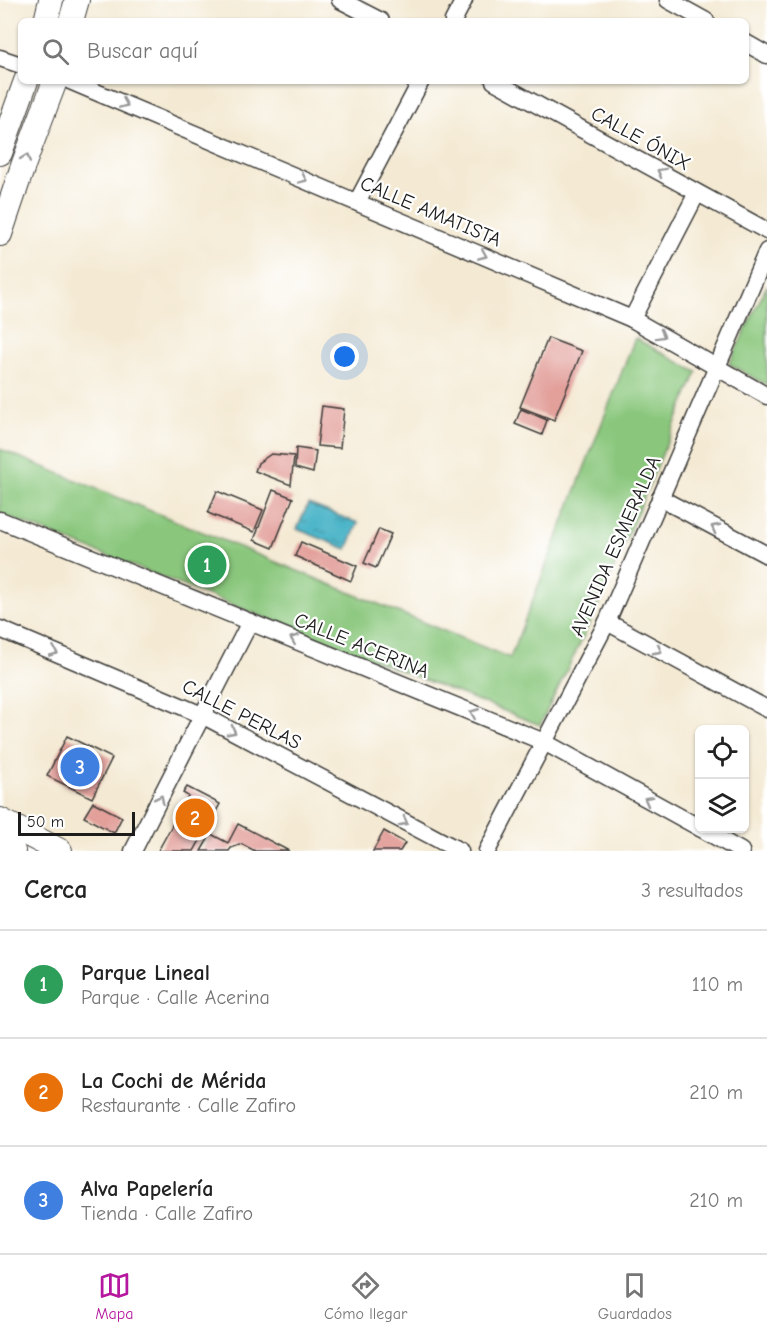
<!DOCTYPE html>
<html lang="es">
<meta charset="utf-8">
<style>
:root{--surface:#fff;--page:#f2f2f2;--text:#222;--muted:#767676;--line:#e0e0e0;--accent:#b5179e}
body{margin:0;font-family:"Comic Neue",sans-serif;background:var(--page);color:var(--text)}
.controls{position:absolute;right:18px;bottom:18px;display:grid;overflow:hidden;border-radius:9px;box-shadow:0 2px 4px #0004}
.controls button{width:54px;height:54px;display:grid;place-items:center;padding:0;border:0;border-bottom:2px solid var(--line);background:var(--surface);color:var(--text);font:30px sans-serif}
.scale{position:absolute;left:18px;bottom:15px;width:117px;box-sizing:border-box;padding-left:6px;border:3px solid #1c1c1c;border-top:0;font-size:16px;line-height:21px;white-space:nowrap;color:#1c1c1c;-webkit-text-stroke:4px #fff;paint-order:stroke}
.you{position:absolute;left:345px;top:357px;width:21px;height:21px;margin:-15px;border:4px solid #fff;border-radius:50%;background:#1a73e8;box-shadow:0 0 0 9px #1a73e833}
.badge{display:grid;place-items:center;width:39px;height:39px;border-radius:50%;background:var(--accent);color:#fff;font-size:20px;font-weight:700}
.pin{position:absolute;translate:-50% -50%;border:3px solid #fff;box-shadow:0 2px 6px #0006}
.list{margin:0;padding:0;list-style:none}
h2{display:flex;justify-content:space-between;align-items:center;height:78px;margin:0;padding:0 24px;font-size:26px}
h2 small{font-size:20px;font-weight:400;color:var(--muted)}
.list li{display:grid;grid-template-columns:39px 1fr auto;gap:18px;align-items:center;box-sizing:border-box;height:108px;padding:0 24px;border-top:2px solid var(--line)}
.list b{display:block;font-size:22px;white-space:nowrap}
.list p{margin:0;font-size:20px;white-space:nowrap;color:var(--muted)}
.list em{font-size:20px;font-style:normal;color:var(--muted)}
.icon{flex:none;width:33px;height:33px;fill:none;stroke:currentColor;stroke-width:2;stroke-linecap:round;stroke-linejoin:round}
.map{position:relative;flex:none;width:767px;height:851px;overflow:hidden}
.search{position:absolute;background:var(--surface);box-shadow:0 2px 4px #0004;left:18px;right:18px;top:18px;height:66px;display:flex;align-items:center;gap:15px;box-sizing:border-box;padding:0 21px;border-radius:9px;color:var(--muted);font-size:22px}
.sheet{height:402px;background:var(--surface)}
nav{display:flex;justify-content:space-around;align-items:center;box-sizing:border-box;height:84px;border-top:2px solid var(--line);background:var(--surface);font-size:16px;color:var(--muted)}
nav a{display:grid;justify-items:center;gap:3px}
nav .on{color:var(--accent)}
.map>svg:first-child{display:block}
.park{fill:#8ac77d;stroke:#53724c;stroke-width:1.5}
.water{fill:url(#water-ripples);stroke:#336872;stroke-width:1.5}
.building{fill:#e3a09b}
.lines{fill:none;stroke-linecap:round;stroke-linejoin:round}
.street-casing{stroke:#3c3b38;stroke-width:19}
.secondary-casing{stroke:#3c3b38;stroke-width:26}
.street{stroke:#fff;stroke-width:16}
.secondary{stroke:#fff;stroke-width:24}
.oneway{stroke:#999}
.labels{text-anchor:middle;stroke-width:4.5;stroke-linejoin:round;paint-order:stroke}
.street-label{font-size:20px;fill:#1c1c1c;stroke:#fff}
</style>
<div class="map">
<svg width="767" height="851" viewBox="0 0 767 851">
<defs>
<pattern id="water-ripples" width="26" height="14" patternUnits="userSpaceOnUse" patternTransform="scale(1.5)"><rect width="26" height="14" fill="#4ab4c8"/><path d="M2 4q2-2 4 0t4 0M15 11q2-2 4 0t4 0" fill="none" stroke="#3d92a2"/></pattern>
</defs>
<rect width="100%" height="100%" fill="#fff"/>
<filter id="ink" filterUnits="userSpaceOnUse"><feTurbulence type="fractalNoise" baseFrequency=".0167" numOctaves="2"/><feDisplacementMap in="SourceGraphic" scale="12" xChannelSelector="R" yChannelSelector="G"/><feConvolveMatrix kernelMatrix="1 2 1 2 8 2 1 2 1" color-interpolation-filters="sRGB"/></filter>
<filter id="wash" filterUnits="userSpaceOnUse"><feTurbulence type="fractalNoise" baseFrequency=".008" numOctaves="4" result="noise"/><feDisplacementMap in="SourceGraphic" scale="24" xChannelSelector="R" yChannelSelector="G"/><feGaussianBlur stdDeviation="1.35" result="paint"/><feColorMatrix in="noise" values="0 0 0 0 0 0 0 0 0 0 0 0 0 0 0 0 0 1.4 0 .05"/><feComposite in="paint" operator="in"/></filter>
<g filter="url(#wash)">
<rect width="100%" height="100%" fill="#f4ead4"/>
<g class="park">
<path d="M767 285V385L729 364Z"/>
<path d="M635 338 697 372 593 617 540 725 0 514V449L510 658Z"/>
</g>
<path class="water" d="M308 504 358 523 347 549 297 529Z"/>
<g id="blocks">
<g class="building">
<path d="M548 338 582 351 554 420 520 407Z"/>
<path d="M322 406 344 409 340 448 317 446Z"/>
<path d="M521 409 547 420 542 435 515 424Z"/>
<path d="M296 448 316 451 313 473 295 468Z"/>
<path d="M271 454 294 456 291 485 255 471 258 463Z"/>
<path d="M273 490 293 498 273 548 254 540Z"/>
<path d="M217 491 263 510 254 532 208 513Z"/>
<path d="M379 529 391 534 376 568 364 563Z"/>
<path d="M301 542 357 566 351 581 295 556Z"/>
<path d="M67 736 112 758 92 798 47 776Z"/>
<path d="M187 787 220 804 194 851H158L188 796 183 793Z"/>
<path d="M93 802 122 817 114 833 84 817Z"/>
<path d="M238 824 289 851H255L242 844 231 848 229 851H201L211 834 228 843Z"/>
<path d="M384 831 405 843 400 851H373Z"/>
</g>
</g>
</g>
<g filter="url(#ink)">
<use href="#blocks" fill-opacity="0" stroke="#3c3b38" stroke-width="1.5"/>
<g class="lines">
<g class="street-casing">
<g id="street">
<path d="M340 0 381 21"/>
<path d="M668 0 706 21"/>
<path d="M453 21 464 0"/>
<path d="M746 43 767 55"/>
<path d="M0 58 21 65"/>
<path d="M70 81 632 319 767 396"/>
<path d="M494 81 767 231"/>
<path d="M357 202 421 81"/>
<path d="M632 319 697 193"/>
<path d="M660 498 767 555"/>
<path d="M0 520 544 742 700 828"/>
<path d="M607 622 767 709"/>
<path d="M0 629 202 715 460 851"/>
<path d="M700 828 741 851"/>
<path d="M133 851 250 622"/>
<path d="M487 851 607 622 767 251"/>
</g>
</g>
<g class="secondary-casing">
<g id="secondary">
<path d="M46 21 51 0"/>
<path d="M71 21 77 0"/>
<path d="M0 153 26 81"/>
<path d="M0 234 24 163 55 81"/>
<path d="M0 820 60 851"/>
<path d="M0 831 13 851"/>
</g>
</g>
<use href="#street" class="street"/>
<use href="#secondary" class="secondary"/>
</g>
<defs><path id="oneway-chevron" d="M-2-3.5L2.5 0L-2 3.5" fill="none" stroke-width="1.6" stroke-linecap="round" stroke-linejoin="round" transform="scale(1.5)"/></defs>
<g class="oneway">
<use href="#oneway-chevron" transform="translate(124 104) rotate(23)"/>
<use href="#oneway-chevron" transform="translate(26 158) rotate(-70)"/>
<use href="#oneway-chevron" transform="translate(661 172) rotate(-151)"/>
<use href="#oneway-chevron" transform="translate(303 179) rotate(23)"/>
<use href="#oneway-chevron" transform="translate(483 255) rotate(23)"/>
<use href="#oneway-chevron" transform="translate(661 335) rotate(29)"/>
<use href="#oneway-chevron" transform="translate(715 528) rotate(-152)"/>
<use href="#oneway-chevron" transform="translate(294 639) rotate(-158)"/>
<use href="#oneway-chevron" transform="translate(658 650) rotate(28)"/>
<use href="#oneway-chevron" transform="translate(54 652) rotate(23)"/>
<use href="#oneway-chevron" transform="translate(474 713) rotate(-158)"/>
<use href="#oneway-chevron" transform="translate(232 731) rotate(28)"/>
<use href="#oneway-chevron" transform="translate(160 799) rotate(-63)"/>
<use href="#oneway-chevron" transform="translate(648 800) rotate(-151)"/>
<use href="#oneway-chevron" transform="translate(404 822) rotate(28)"/>
</g>
</g>
<g class="labels">
<g class="street-label">
<text transform="translate(641 138) rotate(29)" y="7">CALLE ÓNIX</text>
<text transform="translate(431 211) rotate(23)" y="7">CALLE AMATISTA</text>
<text transform="translate(615 546) rotate(-66)" y="7">AVENIDA ESMERALDA</text>
<text transform="translate(362 645) rotate(22)" y="7">CALLE ACERINA</text>
<text transform="translate(242 714) rotate(27)" y="7">CALLE PERLAS</text>
</g>
</g>
</svg>
<div class="controls">
<button><svg class="icon" aria-label="locate" viewBox="0 0 24 24"><circle cx="12" cy="12" r="6"/><path d="M12 2v4M12 18v4M2 12h4M18 12h4"/></svg></button>
<button><svg class="icon" aria-label="layers" viewBox="0 0 24 24"><path d="M12 4l9 5-9 5-9-5zM3 14l9 5 9-5"/></svg></button>
</div>
<div class="scale">50 m</div>
<div class="you"></div>
<div class="pin badge" style="left:207px;top:565px;background:#2e9e5b">1</div>
<div class="pin badge" style="left:195px;top:818px;background:#e8710a">2</div>
<div class="pin badge" style="left:80px;top:767px;background:#3f7fe0">3</div>
<div class="search"><svg class="icon" aria-label="search" viewBox="0 0 24 24"><circle cx="10" cy="10" r="6"/><path d="M15 15l6 6"/></svg>Buscar aquí</div>
</div>
<section class="sheet">
<h2>Cerca<small>3 resultados</small></h2>
<ul class="list">
<li><span class="badge" style="background:#2e9e5b">1</span><div><b>Parque Lineal</b><p>Parque · Calle Acerina</p></div><em>110 m</em></li>
<li><span class="badge" style="background:#e8710a">2</span><div><b>La Cochi de Mérida</b><p>Restaurante · Calle Zafiro</p></div><em>210 m</em></li>
<li><span class="badge" style="background:#3f7fe0">3</span><div><b>Alva Papelería</b><p>Tienda · Calle Zafiro</p></div><em>210 m</em></li>
</ul>
</section>
<nav>
<a class="on"><svg class="icon" aria-label="map" viewBox="0 0 24 24"><path d="M3 6l6-2 6 2 6-2v14l-6 2-6-2-6 2zM9 4v14M15 6v14"/></svg>Mapa</a>
<a><svg class="icon" aria-label="directions" viewBox="0 0 24 24"><path d="M12 3l9 9-9 9-9-9zM9 14v-3h6M13 9l2 2-2 2"/></svg>Cómo llegar</a>
<a><svg class="icon" aria-label="saved" viewBox="0 0 24 24"><path d="M7 4h10v16l-5-4-5 4z"/></svg>Guardados</a>
</nav>
